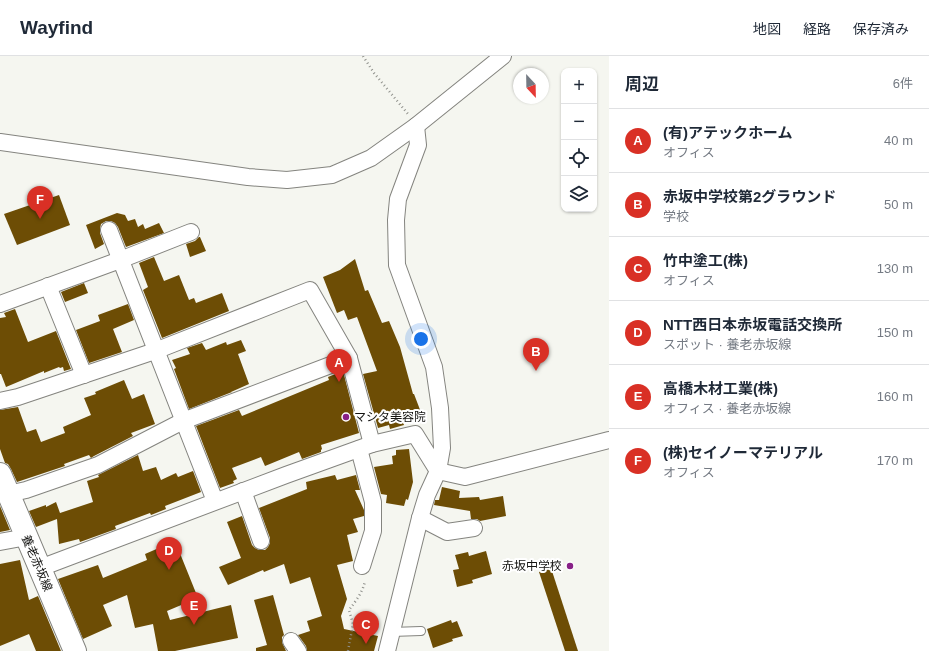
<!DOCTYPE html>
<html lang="ja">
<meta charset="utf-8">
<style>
:root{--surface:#fff;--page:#f2f2f3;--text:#1f2937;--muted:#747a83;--line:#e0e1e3;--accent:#d93025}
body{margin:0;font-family:Helvetica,"Noto Sans JP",sans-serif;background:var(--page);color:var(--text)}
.controls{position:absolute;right:12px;top:12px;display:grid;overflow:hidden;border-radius:8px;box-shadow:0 1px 3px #0004}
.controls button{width:36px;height:36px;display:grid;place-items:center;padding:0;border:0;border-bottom:1px solid var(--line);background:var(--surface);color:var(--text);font:20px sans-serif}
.compass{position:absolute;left:513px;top:12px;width:36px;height:36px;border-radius:50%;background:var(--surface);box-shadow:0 1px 3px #0004;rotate:158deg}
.you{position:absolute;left:421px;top:283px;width:14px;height:14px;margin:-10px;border:3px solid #fff;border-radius:50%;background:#1a73e8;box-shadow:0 0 0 6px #1a73e833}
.badge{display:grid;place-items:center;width:26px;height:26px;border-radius:50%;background:var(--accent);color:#fff;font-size:13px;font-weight:700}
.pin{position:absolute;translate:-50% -33px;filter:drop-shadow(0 1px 2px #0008)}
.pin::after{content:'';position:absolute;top:21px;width:14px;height:12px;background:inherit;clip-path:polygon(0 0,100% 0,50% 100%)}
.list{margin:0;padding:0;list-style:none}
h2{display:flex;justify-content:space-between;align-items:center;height:52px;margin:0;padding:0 16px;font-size:17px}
h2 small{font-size:13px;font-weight:400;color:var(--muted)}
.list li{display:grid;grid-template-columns:26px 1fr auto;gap:12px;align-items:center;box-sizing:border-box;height:64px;padding:0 16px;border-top:1px solid var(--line)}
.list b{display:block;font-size:15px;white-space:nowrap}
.list p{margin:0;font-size:13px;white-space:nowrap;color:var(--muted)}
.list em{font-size:13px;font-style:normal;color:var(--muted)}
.icon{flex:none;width:22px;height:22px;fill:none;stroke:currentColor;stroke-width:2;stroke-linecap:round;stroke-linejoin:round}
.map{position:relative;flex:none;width:609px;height:595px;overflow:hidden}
header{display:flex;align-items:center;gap:24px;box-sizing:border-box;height:56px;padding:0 20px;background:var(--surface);border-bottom:1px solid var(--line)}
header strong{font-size:19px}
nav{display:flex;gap:22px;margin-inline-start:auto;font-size:14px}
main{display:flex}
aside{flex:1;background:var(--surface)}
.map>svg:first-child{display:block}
.building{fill:#6d4d05}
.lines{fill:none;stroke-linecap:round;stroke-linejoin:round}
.service-casing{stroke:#84847f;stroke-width:10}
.minor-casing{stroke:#84847f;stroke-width:18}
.secondary-casing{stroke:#84847f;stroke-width:24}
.path{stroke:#90918c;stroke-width:2.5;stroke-dasharray:1 3;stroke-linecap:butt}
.service{stroke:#fff;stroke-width:8}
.minor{stroke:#fff;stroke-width:16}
.secondary{stroke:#fff;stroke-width:22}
.poi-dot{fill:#882087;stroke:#fff;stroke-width:1.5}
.labels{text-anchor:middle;stroke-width:4;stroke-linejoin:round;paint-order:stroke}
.poi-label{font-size:12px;fill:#141412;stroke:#fff;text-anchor:start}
.street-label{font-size:12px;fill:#141412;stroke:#fff}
</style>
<header>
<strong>Wayfind</strong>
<nav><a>地図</a><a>経路</a><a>保存済み</a></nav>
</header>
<main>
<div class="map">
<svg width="609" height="595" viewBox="0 0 609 595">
<rect width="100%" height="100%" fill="#f5f6f0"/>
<g class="building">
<path d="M59 139 70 169 17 189 4 158Z"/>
<path d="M117 157 125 159 128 165 135 163 138 171 143 168 145 173 159 167 164 177 126 191 118 171 115 167 111 165H106L101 168 100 173V177L104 188 95 193 86 169Z"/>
<path d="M199 181H200L206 195 190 201 186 188 195 185Z"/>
<path d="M154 201 164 225 179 219 189 244 194 242 196 247 222 237 229 255 162 282 143 234 148 231 139 207Z"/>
<path d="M355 203 365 235 368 234 382 267 389 265 400 291 413 338H414L422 359 403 366 404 369 390 373 389 369 378 372 363 318 377 315 357 261 348 264 344 254 337 257 323 221 340 214Z"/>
<path d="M84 227 88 237 65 246 61 236Z"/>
<path d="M128 248 134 264 113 273 122 296 89 307 76 274 100 265 98 259Z"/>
<path d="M15 253 28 286 56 275 71 313 64 315 63 311 60 312 59 311 44 317V315L6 331 1 318H0V262L6 261 4 257Z"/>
<path d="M241 284 246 295 238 298 249 328 231 336H232L189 353 174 313 176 312 172 304 190 298 187 292 202 287 206 294 226 286 227 289Z"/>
<path d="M343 315 359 377 321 389 322 393 321 394V396L302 403 299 396 265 410 261 401 232 412 237 423 233 425 234 427 220 432 196 370 239 354 242 360 329 324 328 321Z"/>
<path d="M124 324 132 343 144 338 155 368 131 377 133 380 94 400 91 402 89 399 64 408 65 410 17 426 11 413 8 408 5 407 0 393V354L18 351 27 376 36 373 41 386 65 377 63 371 91 359 84 342 96 338 95 336Z"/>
<path d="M409 393 413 426 408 444 406 443 404 450 386 447 387 439 381 438 374 411 393 408 392 400 396 399V394Z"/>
<path d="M138 399 143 415 156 411 161 424 176 417 178 421 193 415 201 436 165 450 166 453 151 459 150 457 115 470 116 473 80 486 79 483 59 488 57 463 36 471 29 455 46 449V451L56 446 60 457 93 446 87 425 99 421 98 419Z"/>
<path d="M335 419 337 424 356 419 360 434H355L364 454V460L353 463 358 476 347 479 353 505 337 509 347 543 341 560 344 573 378 580 374 595H307L306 590 298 579 310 575 307 565 322 560 310 521 290 528 284 508 264 516 263 514 228 529 219 511 241 502 227 466 242 460 252 489 255 492 259 494H265L268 491 270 487V482L259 452 307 433 306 426Z"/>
<path d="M442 431 460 435 459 442 479 441 480 444 503 440 506 460 480 465 477 463H471L470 455 434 449 435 444H439Z"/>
<path d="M0 450 10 474 0 476Z"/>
<path d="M175 485 198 542 167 555 170 564 231 549 238 582 175 595H158L153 568 135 572 127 539 103 549 112 570 83 583 58 523 98 509 103 522 147 504 145 498Z"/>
<path d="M486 495 492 518 472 524 473 527 457 531 453 514 459 513 455 499 468 496 469 500Z"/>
<path d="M20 504 29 544 38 540 61 595H36L29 578 0 590V508Z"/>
<path d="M551 512 578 595H565L539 516Z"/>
<path d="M273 539 284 579 282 581V586L286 595H256V592L267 589 254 544Z"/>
<path d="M451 564 452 567 457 565 463 580 452 583 453 585 433 592 427 573Z"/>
</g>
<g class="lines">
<g class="service-casing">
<path id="service" d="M391 576 421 575"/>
</g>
<g class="minor-casing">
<g id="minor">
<path d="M0 86 248 121 287 124 332 119 371 102 416 70 503 0"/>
<path d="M109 174 215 445"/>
<path d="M48 230 84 319"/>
<path d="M0 248 120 204 191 176"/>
<path d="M0 345 18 341 155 295 310 234 349 302 372 388"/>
<path d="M359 393 373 446V475L362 510"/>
<path d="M243 435 261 485"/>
<path d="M8 438 26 434 98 409 183 365 349 302"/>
<path d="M420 462 447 476 474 472"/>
<path d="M0 486 27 481"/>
<path d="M40 512 286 419 372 388 415 378 438 415 465 421 609 384"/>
<path d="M291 585 298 595"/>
<path d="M387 595 420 462 427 439 438 415 442 392 440 352 434 311 397 209 396 164 398 143 418 89 416 70"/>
</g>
</g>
<g class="secondary-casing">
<path id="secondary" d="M0 418 75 595"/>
</g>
<g class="path">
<path d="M363 0 374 17 408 58"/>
<path d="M348 595 353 568 349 554C355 546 363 536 365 525"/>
</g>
<use href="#service" class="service"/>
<use href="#minor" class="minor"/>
<use href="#secondary" class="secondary"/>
</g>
<g class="poi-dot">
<circle cx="346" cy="361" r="4"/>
<circle cx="570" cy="510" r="4"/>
</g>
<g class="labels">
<g class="poi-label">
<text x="354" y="365">マシタ美容院</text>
<text x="562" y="514" text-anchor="end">赤坂中学校</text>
</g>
<g class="street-label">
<text transform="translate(37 507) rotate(67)" y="4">養老赤坂線</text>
</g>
</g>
</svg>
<div class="controls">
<button>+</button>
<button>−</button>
<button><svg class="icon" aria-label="locate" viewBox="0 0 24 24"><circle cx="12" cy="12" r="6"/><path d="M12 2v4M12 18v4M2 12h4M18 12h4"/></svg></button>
<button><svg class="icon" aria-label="layers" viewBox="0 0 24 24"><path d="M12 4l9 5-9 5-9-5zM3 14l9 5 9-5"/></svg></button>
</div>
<svg class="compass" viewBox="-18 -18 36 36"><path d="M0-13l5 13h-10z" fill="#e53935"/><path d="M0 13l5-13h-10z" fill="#747a83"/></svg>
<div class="you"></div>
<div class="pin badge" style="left:339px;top:326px">A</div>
<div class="pin badge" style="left:536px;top:315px">B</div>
<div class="pin badge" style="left:366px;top:588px">C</div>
<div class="pin badge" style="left:169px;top:514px">D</div>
<div class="pin badge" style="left:194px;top:569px">E</div>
<div class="pin badge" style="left:40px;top:163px">F</div>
</div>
<aside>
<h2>周辺<small>6件</small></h2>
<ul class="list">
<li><span class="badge">A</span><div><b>(有)アテックホーム</b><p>オフィス</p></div><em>40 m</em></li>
<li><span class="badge">B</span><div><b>赤坂中学校第2グラウンド</b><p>学校</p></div><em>50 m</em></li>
<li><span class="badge">C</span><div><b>竹中塗工(株)</b><p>オフィス</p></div><em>130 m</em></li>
<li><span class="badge">D</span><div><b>NTT西日本赤坂電話交換所</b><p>スポット · 養老赤坂線</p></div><em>150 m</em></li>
<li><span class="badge">E</span><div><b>高橋木材工業(株)</b><p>オフィス · 養老赤坂線</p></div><em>160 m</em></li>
<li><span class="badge">F</span><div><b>(株)セイノーマテリアル</b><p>オフィス</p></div><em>170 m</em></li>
</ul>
</aside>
</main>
